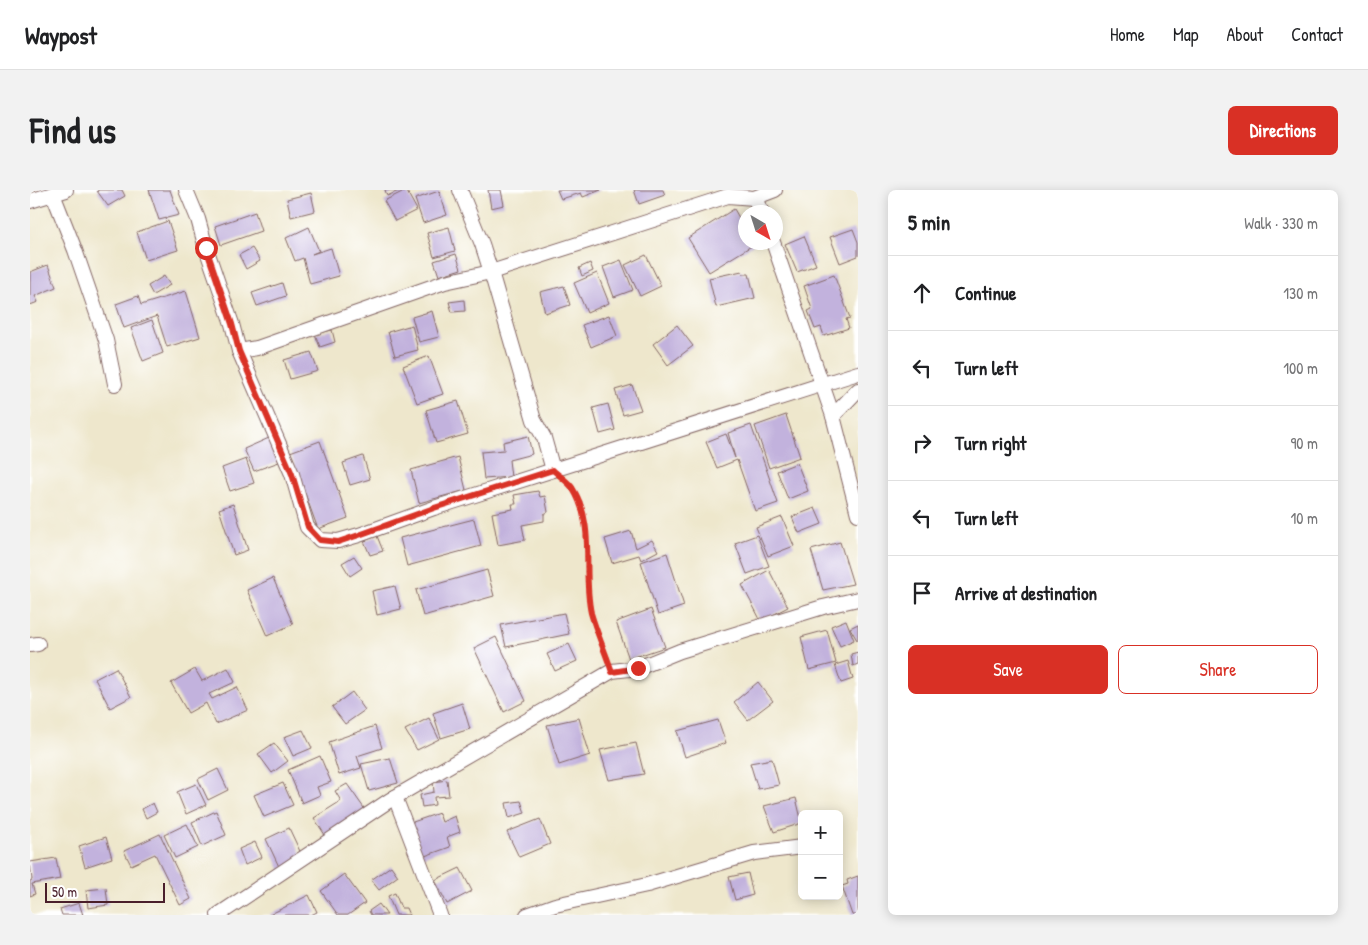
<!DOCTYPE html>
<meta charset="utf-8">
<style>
:root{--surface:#fff;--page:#f2f2f2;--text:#202124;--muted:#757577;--line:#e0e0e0;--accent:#d93025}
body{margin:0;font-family:"Patrick Hand",sans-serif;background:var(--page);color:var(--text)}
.controls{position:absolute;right:15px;bottom:15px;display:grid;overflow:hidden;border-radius:8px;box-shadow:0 2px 12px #0003}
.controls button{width:45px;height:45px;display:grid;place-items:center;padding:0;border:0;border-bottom:1px solid var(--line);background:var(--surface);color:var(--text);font:25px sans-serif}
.compass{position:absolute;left:708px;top:15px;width:45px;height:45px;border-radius:50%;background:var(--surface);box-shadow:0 2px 12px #0003;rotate:141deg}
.scale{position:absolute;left:15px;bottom:12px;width:120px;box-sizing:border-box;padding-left:5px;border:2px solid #4a1f2b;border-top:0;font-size:14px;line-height:18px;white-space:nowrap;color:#4a1f2b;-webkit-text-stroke:4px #fff;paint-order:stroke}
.stop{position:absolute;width:15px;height:15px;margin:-11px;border:4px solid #d93025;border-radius:50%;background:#fff}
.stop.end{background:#d93025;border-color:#fff;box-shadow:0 1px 5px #0008}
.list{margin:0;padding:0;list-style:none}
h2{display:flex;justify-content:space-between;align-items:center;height:65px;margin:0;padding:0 20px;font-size:21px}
h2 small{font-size:16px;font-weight:400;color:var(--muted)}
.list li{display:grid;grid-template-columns:32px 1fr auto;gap:15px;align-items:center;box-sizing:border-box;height:75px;padding:0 20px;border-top:1px solid var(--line)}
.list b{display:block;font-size:19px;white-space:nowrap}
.list em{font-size:16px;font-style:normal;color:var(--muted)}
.actions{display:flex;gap:10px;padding:15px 20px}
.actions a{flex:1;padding:11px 0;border:1px solid var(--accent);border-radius:8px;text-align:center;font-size:18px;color:var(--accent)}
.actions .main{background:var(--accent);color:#fff}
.icon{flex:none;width:28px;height:28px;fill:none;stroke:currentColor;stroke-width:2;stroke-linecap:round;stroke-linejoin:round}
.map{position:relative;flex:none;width:828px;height:725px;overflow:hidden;border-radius:8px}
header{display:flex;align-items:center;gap:30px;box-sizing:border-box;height:70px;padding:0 25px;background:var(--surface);border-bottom:1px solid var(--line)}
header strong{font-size:24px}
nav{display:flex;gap:28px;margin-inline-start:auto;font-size:18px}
.intro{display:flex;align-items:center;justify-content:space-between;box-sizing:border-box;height:120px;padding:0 30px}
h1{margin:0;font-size:35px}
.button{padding:12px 22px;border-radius:8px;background:var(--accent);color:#fff;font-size:18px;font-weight:700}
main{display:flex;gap:30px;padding:0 30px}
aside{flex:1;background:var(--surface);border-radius:8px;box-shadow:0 2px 12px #0003}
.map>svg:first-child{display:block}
.building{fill:#c2b2dd}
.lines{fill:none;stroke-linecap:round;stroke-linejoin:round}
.minor-casing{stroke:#836563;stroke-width:16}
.path{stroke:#836563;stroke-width:3;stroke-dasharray:1 4;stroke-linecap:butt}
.minor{stroke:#fff;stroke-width:14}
.route{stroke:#d93025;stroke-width:6}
</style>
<header>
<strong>Waypost</strong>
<nav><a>Home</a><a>Map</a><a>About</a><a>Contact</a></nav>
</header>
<div class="intro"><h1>Find us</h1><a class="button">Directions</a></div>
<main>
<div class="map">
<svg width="828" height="725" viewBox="0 0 828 725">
<rect width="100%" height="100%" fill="#fff"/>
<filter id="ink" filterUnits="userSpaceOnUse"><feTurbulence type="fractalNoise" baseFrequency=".02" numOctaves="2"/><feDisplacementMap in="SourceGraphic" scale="10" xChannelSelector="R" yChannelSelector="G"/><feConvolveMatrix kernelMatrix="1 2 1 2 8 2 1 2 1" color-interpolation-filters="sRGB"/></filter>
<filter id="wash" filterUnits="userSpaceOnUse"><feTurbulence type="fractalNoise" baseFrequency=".0096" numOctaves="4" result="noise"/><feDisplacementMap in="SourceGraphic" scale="20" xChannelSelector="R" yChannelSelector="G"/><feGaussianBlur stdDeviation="1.12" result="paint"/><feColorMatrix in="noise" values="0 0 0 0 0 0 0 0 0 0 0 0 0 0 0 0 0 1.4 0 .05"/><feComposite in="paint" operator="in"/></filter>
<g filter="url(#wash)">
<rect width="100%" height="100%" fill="#eee7cc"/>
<g id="blocks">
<g class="building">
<path d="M69 0H92L95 6 78 16 67 1Z"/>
<path d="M119 0H140L149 25 129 30Z"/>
<path d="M355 0H371L357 6Z"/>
<path d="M376 0 387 20 365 31 354 11Z"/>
<path d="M458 0H471L474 15 461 18Z"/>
<path d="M527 0H571L553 7 551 3 531 9Z"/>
<path d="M604 0H633L635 5 609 14Z"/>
<path d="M409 1 417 25 393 33 385 9Z"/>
<path d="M281 3 285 21 261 27 257 9Z"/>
<path d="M704 19 716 40V52H722L723 55 679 82 658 48Z"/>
<path d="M225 22 231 41 191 55 185 36Z"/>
<path d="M138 31 148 60 116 70 107 42Z"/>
<path d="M279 37 289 61 282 64 301 58 309 86 280 94 273 68 265 71 256 48Z"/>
<path d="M419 37 425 61 404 67 397 43Z"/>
<path d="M823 39 828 52V66L810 73 800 47Z"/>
<path d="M774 46 786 75 767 82 755 54Z"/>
<path d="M222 58 230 71 216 79 209 65Z"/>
<path d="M426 64 431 79 409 86 404 71Z"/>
<path d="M616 65 631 96 610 106 595 75Z"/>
<path d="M591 70 603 100 584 107 573 77Z"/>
<path d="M560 73 563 81 552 86 549 78Z"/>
<path d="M18 75 26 97 5 106 8 112 0 115V82Z"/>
<path d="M712 81 713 84H719L725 108 686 117 679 88Z"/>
<path d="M567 83 579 113 557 123 544 93Z"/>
<path d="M804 85 820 128 816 129 819 138 794 146 791 137 785 139 778 121 782 119 774 96Z"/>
<path d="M134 86 140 95 123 105 118 96Z"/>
<path d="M252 93 256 106 227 116 222 103Z"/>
<path d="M534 96 540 115 515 123 510 102Z"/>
<path d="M156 101 170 147 137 157 127 126 94 138 86 114 108 106 111 115Z"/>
<path d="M434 110 435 121 422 122 419 112Z"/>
<path d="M402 121 409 147 389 152 382 127Z"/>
<path d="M579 125 587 146 561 157 552 135Z"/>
<path d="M122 130 133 163 113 171 101 138Z"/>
<path d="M382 135 388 160 365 166 358 142Z"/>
<path d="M647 135 663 156 638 175 623 154Z"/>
<path d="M302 140 305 152 290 157 285 144Z"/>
<path d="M281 162 288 181 260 189 254 170Z"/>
<path d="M399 166 413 204 387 213 373 176Z"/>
<path d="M602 195 611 220 593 225 585 200Z"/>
<path d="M428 211 438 244 406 253 396 220Z"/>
<path d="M578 214 585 240 570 244 563 218Z"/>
<path d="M756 225 770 267 739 278 725 236Z"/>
<path d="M721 235 748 313 725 321 707 270 687 278 676 252 696 244 705 268 698 243Z"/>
<path d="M498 246 502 264 479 270 481 287 454 289 451 262 474 260 473 252Z"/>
<path d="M239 248 249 272 224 281 214 259Z"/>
<path d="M290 251 318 328 288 339 260 262Z"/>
<path d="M333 266 340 289 320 295 313 273Z"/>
<path d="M428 267 436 300 389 313 381 280Z"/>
<path d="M216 269 224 293 200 301 192 278Z"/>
<path d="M767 273 778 301 758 309 747 281Z"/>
<path d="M508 301 510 307 515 306 518 322 514 324V331L492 335 495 350 468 355 462 323 483 319 482 314H486L484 305Z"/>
<path d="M203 314 218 360 204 365 189 319Z"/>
<path d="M785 318 792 334 769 343 762 327Z"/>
<path d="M752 327 764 356 738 366 726 337Z"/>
<path d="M444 329 451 356 377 376 370 348Z"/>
<path d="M601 341 606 358 622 350 628 361 611 370 609 365 582 373 575 349Z"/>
<path d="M727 345 739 376 717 384 705 353Z"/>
<path d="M347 346 353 361 340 365 334 351Z"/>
<path d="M810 352 823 394 793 400 781 360Z"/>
<path d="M637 363 654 416 628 425 611 372Z"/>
<path d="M324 366 332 378 320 386 312 373Z"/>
<path d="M457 380 464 406 393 426 386 400Z"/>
<path d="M739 380 758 417 731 431 712 395Z"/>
<path d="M243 388 263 434 237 446 217 400Z"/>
<path d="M365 396 371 419 347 425 342 401Z"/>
<path d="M621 419 635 457 599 469 586 432Z"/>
<path d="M534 423 539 444 476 457 471 435Z"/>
<path d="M816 430 824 450 810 456 801 436Z"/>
<path d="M828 434V450H827L820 438Z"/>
<path d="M797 440 806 473 779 480 771 447Z"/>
<path d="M466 447 496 511 474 522 444 458Z"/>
<path d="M539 454 547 471 525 481 517 464Z"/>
<path d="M828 462V474L823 476 821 464Z"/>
<path d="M818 471 823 489 811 493 805 475Z"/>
<path d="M86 478 101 507 80 518 65 489Z"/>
<path d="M198 478 205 492 179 504 182 509 207 497 218 520 186 534 176 513 158 523 141 493 165 479 172 491Z"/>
<path d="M728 492 743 511 718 530 704 512Z"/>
<path d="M322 502 335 520 315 534 302 517Z"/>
<path d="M432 513 440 539 411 548 403 523Z"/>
<path d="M399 528 409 549 387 560 375 540Z"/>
<path d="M549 528 560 565 529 575 517 535Z"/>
<path d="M688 530 696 553 655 567 647 541Z"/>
<path d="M345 536 352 558 327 566 331 578 309 585 299 552Z"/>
<path d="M273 540 282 558 263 566 254 547Z"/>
<path d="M244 553 258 571 242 583 228 564Z"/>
<path d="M606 553 614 584 579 590 570 560Z"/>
<path d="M290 566 301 592 287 597 290 605 272 613 258 580Z"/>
<path d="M360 568 368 593 339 601 331 574Z"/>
<path d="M742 569 749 595 728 599 720 573Z"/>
<path d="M188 579 198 600 178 610 168 589Z"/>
<path d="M417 590 419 606 404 607 405 615 392 617 390 605 404 602 403 592Z"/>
<path d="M253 593 263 615 234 627 224 605Z"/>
<path d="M166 594 176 615 156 624 147 602Z"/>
<path d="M317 594 336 621 297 648 284 628 311 611 305 601Z"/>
<path d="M766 608 772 633 744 642 734 616Z"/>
<path d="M491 611 495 623 479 628 476 613Z"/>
<path d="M123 613 127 622 116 628 112 619Z"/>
<path d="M186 621 196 645 172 656 162 632Z"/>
<path d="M409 623 412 632 425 626 430 642 417 647 420 657 392 667 380 633Z"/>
<path d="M510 629 520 654 489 667 477 642Z"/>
<path d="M157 634 168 657 145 668 134 645Z"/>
<path d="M259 638 275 672 252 683 236 649Z"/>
<path d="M130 644 161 709 150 715 125 664 101 675 94 661Z"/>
<path d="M76 647 82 668 55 677 49 656Z"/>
<path d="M225 652 232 667 215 675 209 659Z"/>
<path d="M26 668 30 689 2 694 5 704 0 706V691L2 690 0 672Z"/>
<path d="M361 676 368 686 349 700 341 690Z"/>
<path d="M430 678 442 701 417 714 405 690Z"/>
<path d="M718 683 723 705 705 710 699 687Z"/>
<path d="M314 684 335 713 318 725H308L291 701Z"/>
<path d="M828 686V725H822L812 696 818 694 817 690Z"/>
<path d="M76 698 78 715 58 718 56 700Z"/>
<path d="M365 703 371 718H376L379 725H366L358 706Z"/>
<path d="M279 705 287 722 281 725H239Z"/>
<path d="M49 713 53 725H32L30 719Z"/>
<path d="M349 714 357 725H341L339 721Z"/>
</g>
</g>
</g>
<g filter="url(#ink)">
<use href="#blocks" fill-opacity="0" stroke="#836563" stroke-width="1"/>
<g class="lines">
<g class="minor-casing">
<g id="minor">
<path d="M156 0 168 29 176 58 202 134 209 161 227 158 415 92 461 82 504 230 514 248 523 280"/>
<path d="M430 0 452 54 461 82 698 6 724 8 732 22"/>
<path d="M23 4 45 60 76 150 85 194"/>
<path d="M724 8 745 0"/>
<path d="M0 11 36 0"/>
<path d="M743 52 803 226 828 324"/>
<path d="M209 161 262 284 277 337 290 350 308 351 329 345 404 318 828 183"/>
<path d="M803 226 828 200"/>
<path d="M0 455 8 454"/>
<path d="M365 607 410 725"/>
<path d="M188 725 360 610 582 481 608 478 650 461 793 417 828 409"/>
<path d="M497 725 525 715 617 695 724 663 772 657"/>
</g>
</g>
<path class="path" d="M536 291C562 314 555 360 557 391 558 401 559 412 561 422 564 438 572 454 578 469"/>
<use href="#minor" class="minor"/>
</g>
</g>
<g class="lines" filter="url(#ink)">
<path class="route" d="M176 58 202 134 209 161 262 284 278 337 290 350 308 352 329 345 404 318 523 280C529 286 539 292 543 299 566 336 552 382 561 423 566 441 576 464 582 482L608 478"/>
</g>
</svg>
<div class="controls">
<button>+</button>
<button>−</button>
</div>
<svg class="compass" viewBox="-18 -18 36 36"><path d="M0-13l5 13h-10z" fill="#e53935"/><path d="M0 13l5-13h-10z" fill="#757577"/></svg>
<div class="scale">50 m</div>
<div class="stop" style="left:176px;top:58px"></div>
<div class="stop end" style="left:608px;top:478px"></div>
</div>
<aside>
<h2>5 min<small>Walk · 330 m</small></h2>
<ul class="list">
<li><svg class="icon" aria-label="ahead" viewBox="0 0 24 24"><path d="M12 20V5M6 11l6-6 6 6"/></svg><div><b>Continue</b></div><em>130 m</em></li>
<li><svg class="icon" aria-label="left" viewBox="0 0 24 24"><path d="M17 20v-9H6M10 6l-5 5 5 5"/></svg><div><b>Turn left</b></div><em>100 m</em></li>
<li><svg class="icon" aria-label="right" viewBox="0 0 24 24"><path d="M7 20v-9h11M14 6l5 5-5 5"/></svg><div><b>Turn right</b></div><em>90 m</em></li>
<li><svg class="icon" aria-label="left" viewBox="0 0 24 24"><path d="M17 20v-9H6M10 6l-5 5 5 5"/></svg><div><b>Turn left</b></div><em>10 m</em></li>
<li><svg class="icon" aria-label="arrive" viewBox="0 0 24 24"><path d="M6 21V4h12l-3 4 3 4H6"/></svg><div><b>Arrive at destination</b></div></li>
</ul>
<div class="actions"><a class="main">Save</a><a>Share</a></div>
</aside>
</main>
